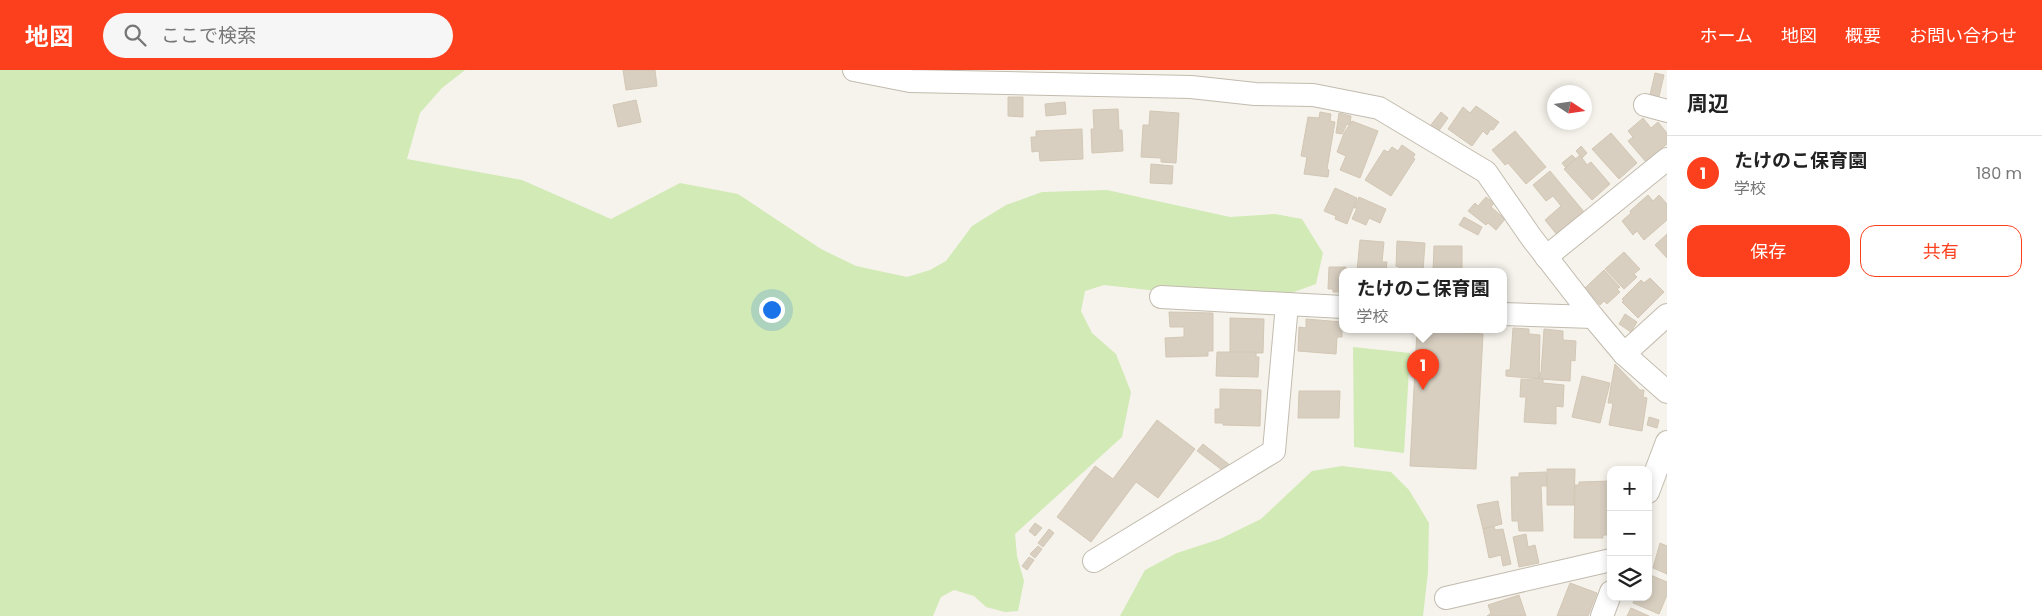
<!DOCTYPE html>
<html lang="ja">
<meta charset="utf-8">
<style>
:root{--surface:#fff;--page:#f6f6f6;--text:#222;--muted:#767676;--line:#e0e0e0;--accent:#fc3f1d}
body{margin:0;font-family:Poppins,"Noto Sans JP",sans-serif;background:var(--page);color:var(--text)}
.controls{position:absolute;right:15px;bottom:15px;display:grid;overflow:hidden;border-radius:10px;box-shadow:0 2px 8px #0003}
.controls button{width:45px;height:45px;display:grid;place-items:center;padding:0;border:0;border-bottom:1px solid var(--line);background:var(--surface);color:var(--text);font:25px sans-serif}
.compass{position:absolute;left:1547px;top:15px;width:45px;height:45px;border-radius:50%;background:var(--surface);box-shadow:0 2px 8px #0003;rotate:102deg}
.you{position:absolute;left:771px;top:239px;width:18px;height:18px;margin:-12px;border:4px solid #fff;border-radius:50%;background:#1a73e8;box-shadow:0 0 0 8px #1a73e833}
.badge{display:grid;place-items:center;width:32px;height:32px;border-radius:50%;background:var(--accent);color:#fff;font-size:16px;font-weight:700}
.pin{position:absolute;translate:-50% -41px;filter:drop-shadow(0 1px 2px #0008)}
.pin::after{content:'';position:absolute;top:26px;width:18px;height:15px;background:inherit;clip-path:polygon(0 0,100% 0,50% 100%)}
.popup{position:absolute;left:1339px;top:198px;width:168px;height:65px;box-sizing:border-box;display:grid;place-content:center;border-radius:10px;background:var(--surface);filter:drop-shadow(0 1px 4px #0005);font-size:16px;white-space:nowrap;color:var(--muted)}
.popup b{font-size:19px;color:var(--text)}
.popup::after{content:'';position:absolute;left:50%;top:100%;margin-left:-10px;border:10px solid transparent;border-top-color:var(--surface)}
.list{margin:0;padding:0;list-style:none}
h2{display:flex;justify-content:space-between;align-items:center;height:65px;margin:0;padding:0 20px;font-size:21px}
h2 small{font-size:16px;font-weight:400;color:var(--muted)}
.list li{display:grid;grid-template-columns:32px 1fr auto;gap:15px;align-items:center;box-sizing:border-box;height:75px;padding:0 20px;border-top:1px solid var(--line)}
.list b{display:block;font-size:19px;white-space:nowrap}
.list p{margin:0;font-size:16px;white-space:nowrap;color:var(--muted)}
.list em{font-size:16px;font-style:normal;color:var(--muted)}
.actions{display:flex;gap:10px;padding:15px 20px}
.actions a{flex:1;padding:11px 0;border:1px solid var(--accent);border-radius:15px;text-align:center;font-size:18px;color:var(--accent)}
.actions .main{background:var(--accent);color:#fff}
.icon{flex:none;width:28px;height:28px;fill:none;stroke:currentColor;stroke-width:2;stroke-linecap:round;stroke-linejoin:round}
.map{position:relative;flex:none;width:1667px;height:546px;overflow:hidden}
header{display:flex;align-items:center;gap:30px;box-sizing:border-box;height:70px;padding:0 25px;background:var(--accent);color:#fff}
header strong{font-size:24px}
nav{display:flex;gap:28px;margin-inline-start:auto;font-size:18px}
.search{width:350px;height:45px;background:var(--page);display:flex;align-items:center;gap:12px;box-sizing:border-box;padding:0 18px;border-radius:28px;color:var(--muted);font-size:19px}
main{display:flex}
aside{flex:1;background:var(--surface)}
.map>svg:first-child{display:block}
.green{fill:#d2eab5}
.building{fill:#d8cfc1;stroke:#d3c7b4}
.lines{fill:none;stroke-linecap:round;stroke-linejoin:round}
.minor-casing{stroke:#c2bbae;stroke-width:24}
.minor{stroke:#fff;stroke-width:22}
</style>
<header>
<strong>地図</strong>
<div class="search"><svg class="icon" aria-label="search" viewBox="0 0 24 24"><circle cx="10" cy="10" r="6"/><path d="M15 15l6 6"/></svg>ここで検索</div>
<nav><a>ホーム</a><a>地図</a><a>概要</a><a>お問い合わせ</a></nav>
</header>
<main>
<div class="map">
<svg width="1667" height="546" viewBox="0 0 1667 546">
<rect width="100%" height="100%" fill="#f6f3ec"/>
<g class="green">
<path d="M0 0H465L442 18 420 43 407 89 522 110 611 149 680 113 738 124 821 179 856 196 907 207 930 200 946 191 972 156 1006 135 1042 122 1107 120 1230 147 1275 144 1302 149 1323 183 1316 214 1283 226 1184 224 1104 215 1085 221 1081 241 1092 263 1116 284 1131 322 1122 367 1015 464 1017 486 1024 511 1018 541 1005 542 986 537 974 526 954 520 941 527 933 546H0Z"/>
<path d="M1353 277 1410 283 1404 383 1354 377Z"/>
<path d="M1342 396 1391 402 1409 420 1429 453 1428 502 1423 546H1120L1145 500 1177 483 1220 469 1261 449 1312 401Z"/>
</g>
<g class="building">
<path d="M623 0H655L657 16 626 20Z"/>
<path d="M1655 3 1664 5 1658 31 1649 29Z"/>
<path d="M1008 27H1023V47L1008 46Z"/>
<path d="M636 30 641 52 618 57 613 35Z"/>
<path d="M1065 32 1066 44 1046 46 1045 34Z"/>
<path d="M1476 36 1499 52 1493 60 1491 59 1487 65 1483 61 1472 76 1448 59 1463 37 1470 43Z"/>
<path d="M1118 39 1119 60H1122L1123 81 1092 83 1091 59H1094L1093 40Z"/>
<path d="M1150 41 1179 43 1176 93 1161 92V88L1141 87 1143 55H1149Z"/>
<path d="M1320 42 1331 44 1330 51 1335 52 1327 99 1329 100 1328 107 1304 104 1307 87 1301 86 1308 47 1319 48Z"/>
<path d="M1441 42 1448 48 1438 62 1430 56Z"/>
<path d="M1339 43 1351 46 1350 55 1347 54 1342 64 1336 63Z"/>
<path d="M1643 48 1651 58 1658 52 1667 63V74L1646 92 1628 71 1633 67 1628 61Z"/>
<path d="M1352 51 1378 61 1360 108 1340 100 1346 86 1337 82 1344 63Z"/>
<path d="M1082 59 1083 89 1040 91 1039 81 1032 82 1031 67H1036V61Z"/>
<path d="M1515 61 1546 97 1526 114 1508 93 1505 95 1492 80Z"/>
<path d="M1611 63 1637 93 1619 109 1592 79Z"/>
<path d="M1402 75 1415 84 1413 88 1415 89 1391 126 1365 110 1384 80 1388 82 1392 77 1398 81Z"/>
<path d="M1581 76 1587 83 1582 88 1576 81Z"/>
<path d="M1572 85 1576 89 1566 98 1562 93Z"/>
<path d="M1580 85 1587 95 1591 92 1610 114 1592 130 1564 99Z"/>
<path d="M1151 94 1173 96 1172 114 1150 113Z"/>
<path d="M1550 101 1585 143 1558 166 1545 150 1561 136 1553 126 1546 131 1533 115Z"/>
<path d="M1335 118 1357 128 1347 154 1335 149 1336 146 1324 141Z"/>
<path d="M1648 125 1653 131 1659 125 1667 134V150L1644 170 1637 161 1633 165 1622 151 1631 143 1630 141Z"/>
<path d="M1359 127 1386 139 1380 153 1369 148 1366 155 1352 149 1357 138H1354Z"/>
<path d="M1486 127 1494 133 1491 137 1505 149 1496 160 1488 153 1486 155 1468 141 1475 133 1478 136Z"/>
<path d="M1464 147 1482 157 1478 165 1459 155Z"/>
<path d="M1667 164V188L1655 175Z"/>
<path d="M1360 170 1384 172 1382 192H1387L1386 201H1357Z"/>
<path d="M1397 171 1425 173 1423 201H1399V197L1396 196Z"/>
<path d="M1434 176H1462V201H1433Z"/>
<path d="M1624 182 1640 199 1634 204 1637 207 1624 219 1605 199Z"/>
<path d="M1329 197H1346V201H1343V222H1333V219H1328Z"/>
<path d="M1604 200 1620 217 1617 219 1620 222 1607 234 1604 231 1600 235 1585 218Z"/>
<path d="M1650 208 1664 222 1638 248 1622 232 1624 231 1622 229 1641 210 1644 213Z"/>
<path d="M1169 242 1213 243V281H1208V286L1166 287 1165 268 1184 267V257H1170Z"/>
<path d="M1625 244 1637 252 1631 262 1619 254Z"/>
<path d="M1230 248 1264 249 1263 283H1230Z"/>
<path d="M1306 249 1342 252V267H1337L1336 284 1298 281 1299 257 1306 258Z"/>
<path d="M1513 258 1529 259V264L1540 265 1539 309 1506 306V300H1510Z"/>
<path d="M1544 259 1563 261V270L1576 271 1575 291 1571 290 1570 311 1539 309 1540 303H1541Z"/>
<path d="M1417 260 1483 264 1476 399 1410 396Z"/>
<path d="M1217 282H1256V287H1259L1258 307 1216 306Z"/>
<path d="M1615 294 1640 320H1644L1643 327 1647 328 1642 361 1609 355 1613 333H1608Z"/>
<path d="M1582 306 1610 313 1600 353 1572 347Z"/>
<path d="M1533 308 1543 309V313L1564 315 1563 337 1556 336V354L1524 352 1526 327H1520L1521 309 1533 310Z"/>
<path d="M1220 319 1261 320 1260 356 1223 355V353H1215V339H1220Z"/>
<path d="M1299 321H1340L1339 348H1298Z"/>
<path d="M1649 347 1659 350 1657 358 1647 355Z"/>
<path d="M1157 350 1195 379 1158 428 1136 412 1091 472 1057 447 1095 396 1113 409Z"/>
<path d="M1203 374 1231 396 1226 403 1197 381Z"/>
<path d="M1547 399H1575L1574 435H1547Z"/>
<path d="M1546 402 1547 416H1541L1543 461H1519L1518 451H1512L1511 407H1519V403Z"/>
<path d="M1611 411 1609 465H1603V468H1574L1575 415H1579V412Z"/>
<path d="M1498 431 1502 454 1483 459 1477 435Z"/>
<path d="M1035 453 1042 458 1035 466 1029 461Z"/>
<path d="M1494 456 1495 460 1503 459 1511 494 1503 496 1501 485 1489 488 1483 459Z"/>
<path d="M1049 459 1054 463 1043 477 1038 473Z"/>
<path d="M1526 464 1528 477 1535 475 1539 493 1519 497 1513 467Z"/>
<path d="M1660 473 1667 476V504L1653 498Z"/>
<path d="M1038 476 1042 479 1035 488 1030 484Z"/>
<path d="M1029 487 1034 490 1027 500 1022 496Z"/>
<path d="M1648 504 1667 512V525L1659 544 1633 533 1635 527H1648Z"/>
<path d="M1570 513 1597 523 1588 546H1557Z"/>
<path d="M1519 525 1526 546H1487L1491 543 1488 535Z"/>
<path d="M1631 538 1649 546H1627Z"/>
</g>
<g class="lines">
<g class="minor-casing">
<g id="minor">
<path d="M854 0 910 11 1191 17 1255 24 1313 25 1379 38 1486 102 1531 167 1593 247 1624 284 1667 322"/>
<path d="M1645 35 1667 41"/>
<path d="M1546 187 1667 89"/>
<path d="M1161 227 1287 234"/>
<path d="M1503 244 1593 247"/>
<path d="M1624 284 1667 245"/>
<path d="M1648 422 1667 372"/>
<path d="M1094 491 1274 381 1287 234 1343 237"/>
<path d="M1446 528 1611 490"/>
<path d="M1602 546 1611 522"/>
</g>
</g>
<use href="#minor" class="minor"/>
</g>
</svg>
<div class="controls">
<button>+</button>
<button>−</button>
<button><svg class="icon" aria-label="layers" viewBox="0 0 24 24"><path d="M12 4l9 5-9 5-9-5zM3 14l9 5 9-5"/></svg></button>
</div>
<svg class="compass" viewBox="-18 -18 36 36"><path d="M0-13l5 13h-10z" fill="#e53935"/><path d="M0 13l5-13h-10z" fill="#767676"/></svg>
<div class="you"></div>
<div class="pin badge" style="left:1423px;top:320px">1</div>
<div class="popup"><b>たけのこ保育園</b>学校</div>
</div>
<aside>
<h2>周辺<small></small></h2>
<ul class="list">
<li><span class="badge">1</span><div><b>たけのこ保育園</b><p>学校</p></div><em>180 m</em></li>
</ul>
<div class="actions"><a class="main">保存</a><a>共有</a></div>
</aside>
</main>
